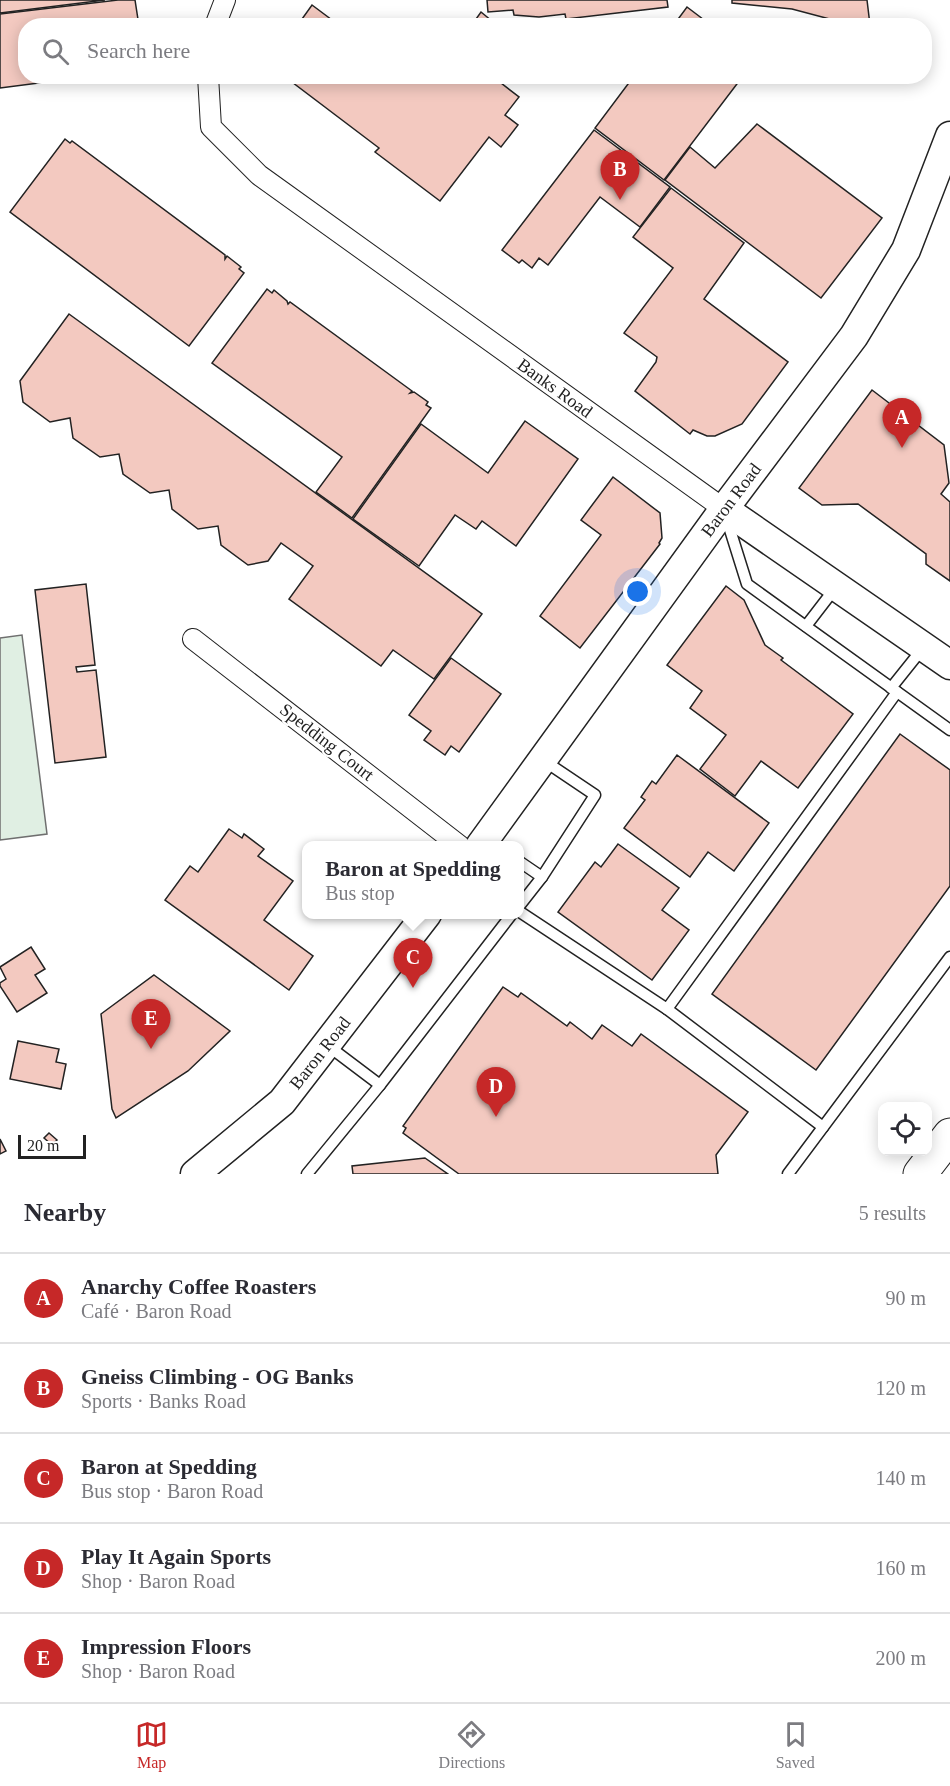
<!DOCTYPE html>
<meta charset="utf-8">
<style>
:root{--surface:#fff;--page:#f7f7f7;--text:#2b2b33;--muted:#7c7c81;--line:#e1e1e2;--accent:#c62828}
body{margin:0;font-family:"Times New Roman",serif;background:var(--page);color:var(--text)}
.controls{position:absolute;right:18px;bottom:18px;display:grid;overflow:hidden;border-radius:12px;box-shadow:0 3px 15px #0003}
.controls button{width:54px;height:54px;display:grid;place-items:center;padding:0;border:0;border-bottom:2px solid var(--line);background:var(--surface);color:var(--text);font:30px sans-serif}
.scale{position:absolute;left:18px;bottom:15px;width:68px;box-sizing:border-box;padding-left:6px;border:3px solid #222;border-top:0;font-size:16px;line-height:21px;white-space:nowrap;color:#222;-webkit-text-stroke:4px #fff;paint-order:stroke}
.you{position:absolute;left:638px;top:592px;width:21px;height:21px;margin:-15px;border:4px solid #fff;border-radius:50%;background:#1a73e8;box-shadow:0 0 0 9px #1a73e833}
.badge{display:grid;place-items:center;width:39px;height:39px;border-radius:50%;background:var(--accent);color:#fff;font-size:20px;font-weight:700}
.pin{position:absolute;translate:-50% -50px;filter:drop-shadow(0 2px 3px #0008)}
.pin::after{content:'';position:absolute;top:32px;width:21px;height:18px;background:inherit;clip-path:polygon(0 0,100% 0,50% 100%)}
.popup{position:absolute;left:302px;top:841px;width:222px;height:78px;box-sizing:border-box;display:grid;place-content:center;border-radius:12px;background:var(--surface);filter:drop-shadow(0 2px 4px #0005);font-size:20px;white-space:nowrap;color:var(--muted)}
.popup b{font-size:22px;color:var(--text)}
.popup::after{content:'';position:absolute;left:50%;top:100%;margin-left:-12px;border:12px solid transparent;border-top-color:var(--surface)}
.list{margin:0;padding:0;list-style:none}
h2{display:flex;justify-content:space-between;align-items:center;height:78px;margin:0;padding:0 24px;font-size:26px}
h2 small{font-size:20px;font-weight:400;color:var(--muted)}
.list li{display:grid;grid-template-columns:39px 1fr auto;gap:18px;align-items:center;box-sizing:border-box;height:90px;padding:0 24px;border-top:2px solid var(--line)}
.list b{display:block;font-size:22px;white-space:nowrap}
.list p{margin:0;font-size:20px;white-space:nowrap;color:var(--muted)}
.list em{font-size:20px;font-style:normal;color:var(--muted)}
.icon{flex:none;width:33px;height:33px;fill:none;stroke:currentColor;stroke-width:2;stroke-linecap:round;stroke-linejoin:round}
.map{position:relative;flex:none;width:950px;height:1174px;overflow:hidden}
.search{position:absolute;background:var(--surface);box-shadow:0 3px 15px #0003;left:18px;right:18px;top:18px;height:66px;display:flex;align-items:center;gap:15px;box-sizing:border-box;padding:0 21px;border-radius:24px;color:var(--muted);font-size:22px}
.sheet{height:528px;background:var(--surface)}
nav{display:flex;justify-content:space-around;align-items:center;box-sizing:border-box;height:84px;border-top:2px solid var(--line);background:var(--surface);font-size:16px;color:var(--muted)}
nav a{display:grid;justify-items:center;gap:3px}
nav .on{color:var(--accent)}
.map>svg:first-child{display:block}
.green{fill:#e0efe3;stroke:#6f6f6f;stroke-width:1.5}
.building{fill:#f3c9c0;stroke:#222;stroke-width:1.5}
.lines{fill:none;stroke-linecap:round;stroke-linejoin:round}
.lane-casing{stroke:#222;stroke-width:13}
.street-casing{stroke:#222;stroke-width:22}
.secondary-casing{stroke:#222;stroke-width:31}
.highway-casing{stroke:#222;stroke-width:35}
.lane{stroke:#fff;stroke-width:10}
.street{stroke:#fff;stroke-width:20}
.secondary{stroke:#fff;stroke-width:28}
.highway{stroke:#fff;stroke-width:33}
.labels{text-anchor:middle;stroke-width:4.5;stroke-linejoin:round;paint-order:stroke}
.street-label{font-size:18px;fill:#222;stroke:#fff}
</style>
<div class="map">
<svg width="950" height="1174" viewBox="0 0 950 1174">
<rect width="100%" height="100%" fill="#fff"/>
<path class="green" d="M22 635 47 834 0 840V638Z"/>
<g class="building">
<path d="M0 0H105L0 13Z"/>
<path d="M118 0H135L139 26H26V76H93L0 88V14Z"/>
<path d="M487 0H667L668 7 566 19 565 14 539 17 514 15 513 10 488 12Z"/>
<path d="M732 0H867L870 25 856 26 792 9 732 3Z"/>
<path d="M312 5 340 26H297Z"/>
<path d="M687 7 712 26H673Z"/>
<path d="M481 12 498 26H471Z"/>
<path d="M284 76H492L519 97 505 115 518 125 501 147 489 137 440 201 375 152 379 148Z"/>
<path d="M634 76H743L664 180 595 128Z"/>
<path d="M757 124 882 218 821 298 665 180 690 147 715 168Z"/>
<path d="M594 130 670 187 640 227 600 197 548 265 539 258 532 268 522 260 519 263 502 250Z"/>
<path d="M65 139 70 143 72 141 225 255V259L227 256 241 267 239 269 244 273 189 346 10 212Z"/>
<path d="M671 188 744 243 704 299 788 362 742 424 715 436H707L693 430 690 434 635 391 656 362 657 357 624 333 673 268 633 237Z"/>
<path d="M267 289 272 293 274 290 287 301 288 304 290 302 412 391 410 393 414 392 428 402 426 405 431 408 352 518 316 492 342 457 212 363Z"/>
<path d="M69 314 482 614 434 679 393 650 381 666 289 599 313 566 281 543 268 561 248 565 221 545 218 526 198 529 172 509 169 490 150 493 123 474 119 454 100 457 73 438 70 418 50 422 23 402 20 381Z"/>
<path d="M872 390 944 445 949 483 941 494 950 502V581L926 564V554L858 504 822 505 799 488Z"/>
<path d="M525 421 578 459 516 546 482 521 476 529 455 515 419 566 353 519 421 424 488 473Z"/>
<path d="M613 477 660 513 662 538 659 543 660 544 580 648 540 616 601 535 581 520Z"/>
<path d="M86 584 95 665 76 667 77 672 96 670 106 757 55 763 35 590Z"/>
<path d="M726 586 744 600 765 645 783 658 781 660 853 714 798 788 761 761 735 796 700 769 726 735 690 708 702 691 667 665Z"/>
<path d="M451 658 501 694 459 752 451 746 445 755 424 740 431 731 409 715Z"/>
<path d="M900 734 950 770V886L816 1070 712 994Z"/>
<path d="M677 755 769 823 734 871 708 852 690 877 624 828 645 800 641 797 652 781 656 784Z"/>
<path d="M229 829 242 838 244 834 264 849 258 856 293 881 264 920 313 956 289 990 165 900 190 866 198 872Z"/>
<path d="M618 844 679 888 662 910 689 930 652 980 558 912 595 862 601 867Z"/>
<path d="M31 947 45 969 35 975 47 993 17 1012 0 986V983L6 979 0 967Z"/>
<path d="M154 975 230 1031 188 1071 116 1118 112 1109 101 1014Z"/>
<path d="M503 987 518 997 521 993 567 1026 570 1022 592 1039 602 1025 632 1046 641 1034 748 1112 716 1155 718 1174H459L403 1133 406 1128 403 1126Z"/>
<path d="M18 1041 59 1049 56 1062 66 1064 61 1089 10 1079Z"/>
<path d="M49 1133 57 1140 52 1145 44 1138Z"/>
<path d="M0 1139 6 1151 0 1154Z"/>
<path d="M425 1158 448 1174H353L352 1166Z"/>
</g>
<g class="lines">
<g class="lane-casing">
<g id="lane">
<path d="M726 517 747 584 950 730"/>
<path d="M806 626 836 587"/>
<path d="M891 688 923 648"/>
<path d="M520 862 542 877 520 905"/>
<path d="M542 877 595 795 543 760"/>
<path d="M520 912 667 1009 897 692"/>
<path d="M667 1009 823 1127"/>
<path d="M327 1045 380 1085 512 914"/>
<path d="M307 1174 380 1085"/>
<path d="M788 1174 950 957"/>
</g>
</g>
<g class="street-casing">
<g id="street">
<path d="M215 26 225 0"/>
<path d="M208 76 211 127 259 175 724 509"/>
<path d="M193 639 460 846"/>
</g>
</g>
<g class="secondary-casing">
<g id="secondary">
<path d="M724 509 950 665"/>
<path d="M480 846 724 509 854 336 906 250 950 136"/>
<path d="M195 1174 282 1102 427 914"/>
</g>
</g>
<g class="highway-casing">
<path id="highway" d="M920 1174 950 1135"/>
</g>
<use href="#lane" class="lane"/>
<use href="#street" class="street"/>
<use href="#secondary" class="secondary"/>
<use href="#highway" class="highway"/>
</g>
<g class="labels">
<g class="street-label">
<text transform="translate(555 388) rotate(36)" y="6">Banks Road</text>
<text transform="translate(731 500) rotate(-53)" y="6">Baron Road</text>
<text transform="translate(327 742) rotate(38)" y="6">Spedding Court</text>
<text transform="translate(320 1053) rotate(-52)" y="6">Baron Road</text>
</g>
</g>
</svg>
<div class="controls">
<button><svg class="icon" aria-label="locate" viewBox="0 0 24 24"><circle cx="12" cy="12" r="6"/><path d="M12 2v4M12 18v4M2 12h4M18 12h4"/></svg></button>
</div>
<div class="scale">20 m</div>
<div class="you"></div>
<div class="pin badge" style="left:902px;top:448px">A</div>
<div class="pin badge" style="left:620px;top:200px">B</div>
<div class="pin badge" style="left:413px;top:988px">C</div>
<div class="popup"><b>Baron at Spedding</b>Bus stop</div>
<div class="pin badge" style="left:496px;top:1117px">D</div>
<div class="pin badge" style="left:151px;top:1049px">E</div>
<div class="search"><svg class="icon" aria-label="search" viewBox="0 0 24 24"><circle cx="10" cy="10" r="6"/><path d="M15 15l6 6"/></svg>Search here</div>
</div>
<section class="sheet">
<h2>Nearby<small>5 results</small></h2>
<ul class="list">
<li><span class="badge">A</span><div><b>Anarchy Coffee Roasters</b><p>Café · Baron Road</p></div><em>90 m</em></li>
<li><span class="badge">B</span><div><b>Gneiss Climbing - OG Banks</b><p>Sports · Banks Road</p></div><em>120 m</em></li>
<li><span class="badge">C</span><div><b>Baron at Spedding</b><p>Bus stop · Baron Road</p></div><em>140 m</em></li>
<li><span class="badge">D</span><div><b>Play It Again Sports</b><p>Shop · Baron Road</p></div><em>160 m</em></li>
<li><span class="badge">E</span><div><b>Impression Floors</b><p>Shop · Baron Road</p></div><em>200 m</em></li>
</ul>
</section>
<nav>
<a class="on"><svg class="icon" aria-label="map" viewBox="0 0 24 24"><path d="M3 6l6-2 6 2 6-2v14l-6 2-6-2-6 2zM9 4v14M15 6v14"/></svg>Map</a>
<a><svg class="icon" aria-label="directions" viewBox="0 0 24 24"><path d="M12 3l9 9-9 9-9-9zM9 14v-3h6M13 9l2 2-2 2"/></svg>Directions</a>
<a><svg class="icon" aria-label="saved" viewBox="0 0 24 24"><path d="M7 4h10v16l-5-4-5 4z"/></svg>Saved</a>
</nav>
